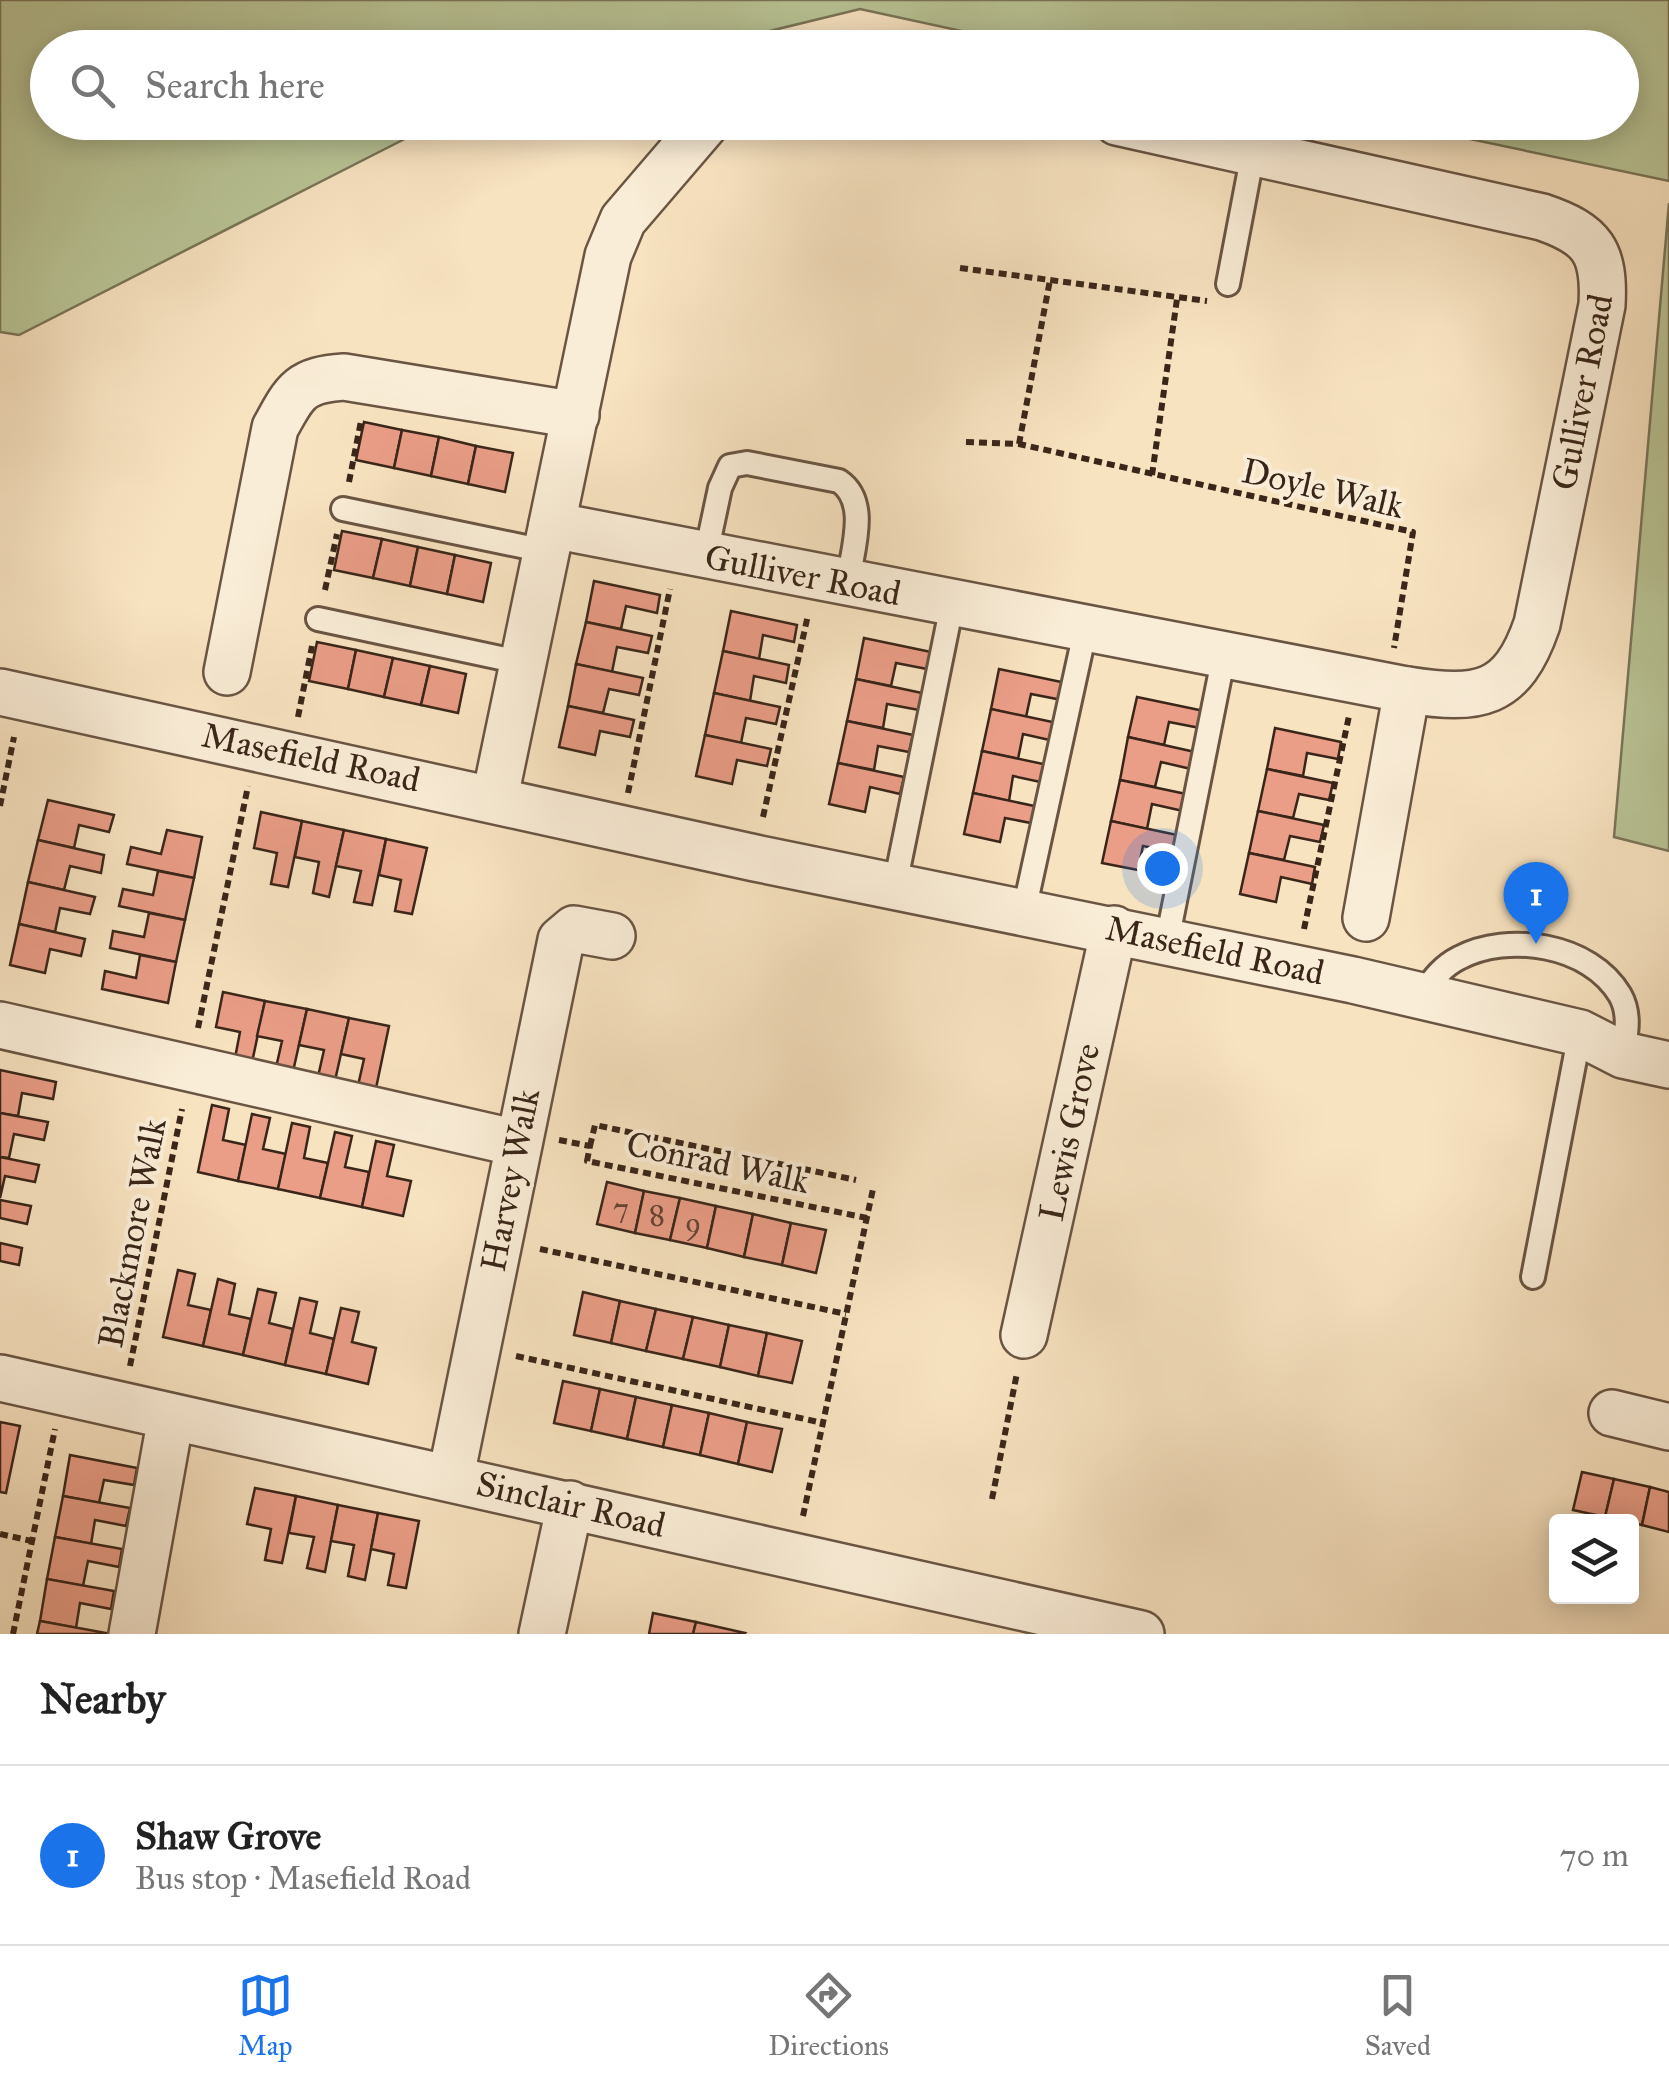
<!DOCTYPE html>
<meta charset="utf-8">
<style>
:root{--surface:#fff;--page:#f2f2f2;--text:#222;--muted:#767676;--line:#e0e0e0;--accent:#1a73e8}
body{margin:0;font-family:"IM FELL Great Primer",serif;background:var(--page);color:var(--text)}
.controls{position:absolute;right:30px;bottom:30px;display:grid;overflow:hidden;border-radius:10px;box-shadow:0 5px 25px #0003}
.controls button{width:90px;height:90px;display:grid;place-items:center;padding:0;border:0;border-bottom:2px solid var(--line);background:var(--surface);color:var(--text);font:50px sans-serif}
.you{position:absolute;left:1162px;top:868px;width:35px;height:35px;margin:-25px;border:8px solid #fff;border-radius:50%;background:#1a73e8;box-shadow:0 0 0 15px #1a73e833}
.badge{display:grid;place-items:center;width:65px;height:65px;border-radius:50%;background:var(--accent);color:#fff;font-size:32px;font-weight:700}
.pin{position:absolute;translate:-50% -82px;filter:drop-shadow(0 2px 5px #0008)}
.pin::after{content:'';position:absolute;top:52px;width:35px;height:30px;background:inherit;clip-path:polygon(0 0,100% 0,50% 100%)}
.list{margin:0;padding:0;list-style:none}
h2{display:flex;justify-content:space-between;align-items:center;height:130px;margin:0;padding:0 40px;font-size:42px}
h2 small{font-size:32px;font-weight:400;color:var(--muted)}
.list li{display:grid;grid-template-columns:65px 1fr auto;gap:30px;align-items:center;box-sizing:border-box;height:180px;padding:0 40px;border-top:2px solid var(--line)}
.list b{display:block;font-size:38px;white-space:nowrap}
.list p{margin:0;font-size:32px;white-space:nowrap;color:var(--muted)}
.list em{font-size:32px;font-style:normal;color:var(--muted)}
.icon{flex:none;width:55px;height:55px;fill:none;stroke:currentColor;stroke-width:2;stroke-linecap:round;stroke-linejoin:round}
.map{position:relative;flex:none;width:1669px;height:1634px;overflow:hidden}
.search{position:absolute;background:var(--surface);box-shadow:0 5px 25px #0003;left:30px;right:30px;top:30px;height:110px;display:flex;align-items:center;gap:25px;box-sizing:border-box;padding:0 35px;border-radius:55px;color:var(--muted);font-size:38px}
.sheet{height:310px;background:var(--surface)}
nav{display:flex;justify-content:space-around;align-items:center;box-sizing:border-box;height:140px;border-top:2px solid var(--line);background:var(--surface);font-size:28px;color:var(--muted)}
nav a{display:grid;justify-items:center;gap:5px}
nav .on{color:var(--accent)}
.map>svg:first-child{display:block}
.green{fill:#b9c496;stroke:#7a7558;stroke-width:2.5}
.building{fill:#ea9d87;stroke:#3a2619;stroke-width:2.5}
.lines{fill:none;stroke-linecap:round;stroke-linejoin:round}
.lane-casing{stroke:#6a5543;stroke-width:28}
.street-casing{stroke:#6a5543;stroke-width:50}
.path{stroke:#3a2619;stroke-width:6;stroke-dasharray:8 5;stroke-linecap:butt}
.lane{stroke:#faedd7;stroke-width:22}
.street{stroke:#faedd7;stroke-width:45}
.labels{text-anchor:middle;stroke-width:8;stroke-linejoin:round;paint-order:stroke}
.number-label{font-size:30px;fill:#664434}
.street-label{font-size:35px;fill:#3a2619;stroke:#faedd7}
</style>
<div class="map">
<svg width="1669" height="1634" viewBox="0 0 1669 1634">
<rect width="100%" height="100%" fill="#f8e3c1"/>
<filter id="stains"><feTurbulence type="fractalNoise" baseFrequency=".002" numOctaves="4"/><feColorMatrix values="0 0 0 0 .2 0 0 0 0 .09 0 0 0 0 .02 0 0 0 .5 -.17"/></filter>
<radialGradient id="worn" r=".72"><stop offset=".6" stop-color="#630" stop-opacity="0"/><stop offset="1" stop-color="#630" stop-opacity=".3"/></radialGradient>
<g class="green">
<path d="M0 0H1669V181L1394 123 1622 122V48H1040L860 9 700 48H48V122L436 123 19 335 0 332Z"/>
<path d="M1669 203V851L1614 837Z"/>
</g>
<g class="building">
<path d="M364 422 402 430 394 468 356 460Z"/>
<path d="M402 430 439 437 431 476 394 468Z"/>
<path d="M439 437 476 446 468 484 431 476Z"/>
<path d="M476 446 513 453 505 492 468 484Z"/>
<path d="M342 531 382 539 373 578 334 570Z"/>
<path d="M382 539 418 547 410 586 373 578Z"/>
<path d="M418 547 455 555 447 594 410 586Z"/>
<path d="M455 555 491 563 483 602 447 594Z"/>
<path d="M594 581 660 595 657 613 626 606 621 629 586 622Z"/>
<path d="M731 611 797 625 794 642 763 635 759 659 723 651Z"/>
<path d="M586 622 652 636 648 653 617 647 612 672 576 664Z"/>
<path d="M864 638 931 652 927 669 896 663 891 686 856 679Z"/>
<path d="M317 642 356 650 348 689 309 681Z"/>
<path d="M356 650 393 658 384 697 348 689Z"/>
<path d="M723 651 789 665 786 683 754 676 750 701 714 693Z"/>
<path d="M393 658 430 666 421 705 384 697Z"/>
<path d="M576 664 643 678 639 695 609 689 603 713 568 706Z"/>
<path d="M430 666 466 674 458 713 421 705Z"/>
<path d="M999 669 1066 683 1062 700 1031 694 1026 717 991 709Z"/>
<path d="M856 679 922 693 919 710 887 704 883 728 847 721Z"/>
<path d="M714 693 780 707 776 724 746 718 741 743 705 735Z"/>
<path d="M1137 697 1204 711 1200 728 1169 722 1164 745 1128 737Z"/>
<path d="M568 706 634 720 630 737 600 731 595 755 559 747Z"/>
<path d="M991 709 1057 723 1054 741 1023 734 1018 759 982 751Z"/>
<path d="M847 721 913 735 909 752 878 746 874 770 838 763Z"/>
<path d="M1275 728 1341 742 1338 759 1307 753 1303 776 1267 769Z"/>
<path d="M705 735 771 749 767 766 737 760 732 784 696 776Z"/>
<path d="M1128 737 1195 752 1191 769 1161 762 1155 787 1120 780Z"/>
<path d="M982 751 1048 765 1045 783 1013 776 1009 801 973 793Z"/>
<path d="M838 763 904 777 900 794 870 787 865 812 829 804Z"/>
<path d="M1267 769 1333 783 1329 800 1299 794 1293 818 1258 811Z"/>
<path d="M1120 780 1186 794 1183 811 1152 804 1147 829 1111 821Z"/>
<path d="M973 793 1039 807 1036 824 1005 818 1000 842 964 834Z"/>
<path d="M48 800 114 815 109 832 79 825 74 848 38 840Z"/>
<path d="M1258 811 1324 825 1320 842 1290 836 1284 860 1249 853Z"/>
<path d="M261 812 302 821 288 887 271 884 277 853 254 848Z"/>
<path d="M302 821 344 830 329 897 313 893 319 862 295 857Z"/>
<path d="M1111 821 1177 835 1174 852 1143 846 1138 870 1102 863Z"/>
<path d="M167 830 202 837 194 878 127 864 131 847 161 854Z"/>
<path d="M344 830 386 839 372 905 354 902 361 871 336 866Z"/>
<path d="M386 839 427 848 412 914 395 911 401 880 379 875Z"/>
<path d="M38 840 104 855 101 873 70 866 64 890 28 882Z"/>
<path d="M1249 853 1315 867 1312 884 1281 877 1276 902 1240 894Z"/>
<path d="M158 871 194 878 185 920 119 906 123 889 153 895Z"/>
<path d="M28 882 95 897 90 914 60 908 55 932 19 924Z"/>
<path d="M149 913 185 920 176 962 110 948 113 931 144 937Z"/>
<path d="M19 924 85 939 81 956 50 949 45 973 10 965Z"/>
<path d="M140 955 176 962 168 1003 102 989 105 971 136 978Z"/>
<path d="M223 992 265 1001 251 1067 234 1063 240 1032 216 1027Z"/>
<path d="M265 1001 307 1009 292 1076 275 1072 282 1041 257 1036Z"/>
<path d="M307 1009 349 1018 334 1085 317 1081 324 1050 299 1045Z"/>
<path d="M349 1018 389 1026 375 1093 357 1090 364 1059 341 1054Z"/>
<path d="M0 1070 56 1082 53 1099 22 1093 18 1116 0 1113Z"/>
<path d="M212 1105 229 1109 223 1140 246 1145 238 1181 198 1172Z"/>
<path d="M0 1113 48 1122 44 1140 14 1134 9 1158 0 1157Z"/>
<path d="M252 1114 270 1118 263 1149 286 1154 278 1189 238 1181Z"/>
<path d="M292 1123 310 1127 304 1158 328 1163 320 1198 278 1189Z"/>
<path d="M335 1132 352 1136 345 1167 369 1172 362 1207 320 1198Z"/>
<path d="M376 1141 394 1145 387 1176 411 1181 403 1216 362 1207Z"/>
<path d="M0 1157 39 1165 35 1182 5 1176 0 1198Z"/>
<path d="M607 1182 644 1191 635 1233 597 1224Z"/>
<path d="M644 1191 680 1198 670 1240 635 1233Z"/>
<path d="M680 1198 716 1206 707 1248 670 1240Z"/>
<path d="M0 1200 31 1206 27 1224 0 1218Z"/>
<path d="M716 1206 753 1214 744 1257 707 1248Z"/>
<path d="M753 1214 791 1223 782 1265 744 1257Z"/>
<path d="M791 1223 826 1230 816 1273 782 1265Z"/>
<path d="M0 1243 22 1248 19 1265 0 1261Z"/>
<path d="M178 1270 195 1274 188 1305 211 1310 203 1346 163 1337Z"/>
<path d="M218 1279 235 1284 229 1314 251 1319 243 1355 203 1346Z"/>
<path d="M258 1289 276 1293 269 1323 293 1329 285 1365 243 1355Z"/>
<path d="M583 1292 620 1301 611 1343 574 1335Z"/>
<path d="M300 1298 317 1302 310 1333 334 1339 326 1374 285 1365Z"/>
<path d="M620 1301 656 1309 646 1351 611 1343Z"/>
<path d="M341 1308 359 1312 352 1342 376 1348 368 1384 326 1374Z"/>
<path d="M656 1309 693 1317 683 1359 646 1351Z"/>
<path d="M693 1317 729 1325 720 1367 683 1359Z"/>
<path d="M729 1325 767 1333 758 1376 720 1367Z"/>
<path d="M767 1333 802 1341 792 1383 758 1376Z"/>
<path d="M563 1381 600 1389 591 1431 554 1423Z"/>
<path d="M600 1389 636 1397 627 1439 591 1431Z"/>
<path d="M636 1397 672 1405 663 1447 627 1439Z"/>
<path d="M672 1405 709 1413 700 1455 663 1447Z"/>
<path d="M709 1413 747 1422 738 1464 700 1455Z"/>
<path d="M0 1422 20 1426 6 1493 0 1492Z"/>
<path d="M747 1422 782 1429 772 1472 738 1464Z"/>
<path d="M70 1455 137 1468 134 1485 104 1480 99 1503 63 1496Z"/>
<path d="M1582 1472 1614 1479 1605 1517 1573 1510Z"/>
<path d="M1614 1479 1650 1487 1642 1525 1605 1517Z"/>
<path d="M1650 1487 1669 1492V1532L1642 1525Z"/>
<path d="M255 1488 296 1496 282 1563 265 1560 271 1529 247 1524Z"/>
<path d="M63 1496 130 1508 126 1526 95 1520 91 1544 55 1537Z"/>
<path d="M296 1496 338 1505 325 1572 307 1568 314 1537 289 1533Z"/>
<path d="M338 1505 378 1513 365 1580 348 1576 354 1545 331 1541Z"/>
<path d="M378 1513 419 1521 406 1588 388 1585 394 1554 371 1549Z"/>
<path d="M55 1537 122 1549 119 1567 88 1561 83 1586 47 1579Z"/>
<path d="M47 1579 114 1591 111 1609 80 1603 76 1628 40 1621Z"/>
<path d="M653 1613 696 1622 693 1634H649Z"/>
<path d="M40 1621 106 1633V1634H37Z"/>
<path d="M696 1622 745 1633 744 1634H693Z"/>
</g>
<g class="lines">
<g class="lane-casing">
<g id="lane">
<path d="M1228 284 1253 153"/>
<path d="M343 509 545 551"/>
<path d="M706 554 720 488 730 466 747 463 839 481C870 502 852 550 848 582"/>
<path d="M318 619 524 663"/>
<path d="M895 885 952 605"/>
<path d="M1024 911 1086 627"/>
<path d="M1167 941 1224 655"/>
<path d="M1421 996C1432 981 1441 967 1459 958 1508 932 1590 944 1620 995 1631 1014 1626 1035 1623 1055"/>
<path d="M1533 1277 1580 1033"/>
</g>
</g>
<g class="street-casing">
<g id="street">
<path d="M552 525 1407 690C1479 701 1512 697 1537 624L1602 305C1605 251 1592 234 1542 217L1117 122"/>
<path d="M227 672 275 428C295 391 300 380 344 377L576 415"/>
<path d="M0 692 755 858 1353 980 1580 1033 1623 1055 1669 1065"/>
<path d="M495 797 608 256 623 220 707 122"/>
<path d="M1366 918 1407 690"/>
<path d="M0 1025 517 1143"/>
<path d="M1024 1335 1114 929"/>
<path d="M0 1378 1141 1634"/>
<path d="M1612 1413 1669 1427"/>
<path d="M451 1476 561 940 574 929 612 936"/>
<path d="M132 1634 171 1417"/>
<path d="M542 1634 570 1504"/>
</g>
</g>
<g class="path">
<path d="M960 268 1207 301"/>
<path d="M966 442 1019 444 1413 532 1394 648"/>
<path d="M1019 444 1050 280"/>
<path d="M1152 475 1177 299"/>
<path d="M349 482 361 421"/>
<path d="M325 590 337 534"/>
<path d="M298 717 312 646"/>
<path d="M628 793 670 589"/>
<path d="M0 806 14 737"/>
<path d="M763 817 808 615"/>
<path d="M1304 929 1349 716"/>
<path d="M198 1028 248 786"/>
<path d="M559 1140 590 1146 587 1161 867 1218"/>
<path d="M590 1146 595 1125 856 1180"/>
<path d="M540 1249 846 1314"/>
<path d="M516 1356 823 1423"/>
<path d="M130 1366 182 1109"/>
<path d="M992 1499 1017 1373"/>
<path d="M803 1516 873 1189"/>
<path d="M0 1534 32 1541"/>
<path d="M13 1634 55 1429"/>
</g>
<use href="#lane" class="lane"/>
<use href="#street" class="street"/>
</g>
<g class="labels">
<g class="number-label">
<text x="621" y="1218">7</text>
<text x="657" y="1225">8</text>
<text x="693" y="1233">9</text>
</g>
<g class="street-label">
<text transform="translate(1582 392) rotate(-79)" y="12">Gulliver Road</text>
<text transform="translate(1323 488) rotate(13)" y="12">Doyle Walk</text>
<text transform="translate(803 575) rotate(11)" y="12">Gulliver Road</text>
<text transform="translate(311 757) rotate(12)" y="12">Masefield Road</text>
<text transform="translate(1215 950) rotate(12)" y="12">Masefield Road</text>
<text transform="translate(1069 1132) rotate(-78)" y="12">Lewis Grove</text>
<text transform="translate(718 1162) rotate(12)" y="12">Conrad Walk</text>
<text transform="translate(510 1180) rotate(-79)" y="12">Harvey Walk</text>
<text transform="translate(132 1233) rotate(-79)" y="12">Blackmore Walk</text>
<text transform="translate(571 1504) rotate(13)" y="12">Sinclair Road</text>
</g>
</g>
<rect width="100%" height="100%" filter="url(#stains)"/>
<rect width="100%" height="100%" fill="url(#worn)"/>
</svg>
<div class="controls">
<button><svg class="icon" aria-label="layers" viewBox="0 0 24 24"><path d="M12 4l9 5-9 5-9-5zM3 14l9 5 9-5"/></svg></button>
</div>
<div class="you"></div>
<div class="pin badge" style="left:1536px;top:944px">1</div>
<div class="search"><svg class="icon" aria-label="search" viewBox="0 0 24 24"><circle cx="10" cy="10" r="6"/><path d="M15 15l6 6"/></svg>Search here</div>
</div>
<section class="sheet">
<h2>Nearby<small></small></h2>
<ul class="list">
<li><span class="badge">1</span><div><b>Shaw Grove</b><p>Bus stop · Masefield Road</p></div><em>70 m</em></li>
</ul>
</section>
<nav>
<a class="on"><svg class="icon" aria-label="map" viewBox="0 0 24 24"><path d="M3 6l6-2 6 2 6-2v14l-6 2-6-2-6 2zM9 4v14M15 6v14"/></svg>Map</a>
<a><svg class="icon" aria-label="directions" viewBox="0 0 24 24"><path d="M12 3l9 9-9 9-9-9zM9 14v-3h6M13 9l2 2-2 2"/></svg>Directions</a>
<a><svg class="icon" aria-label="saved" viewBox="0 0 24 24"><path d="M7 4h10v16l-5-4-5 4z"/></svg>Saved</a>
</nav>
